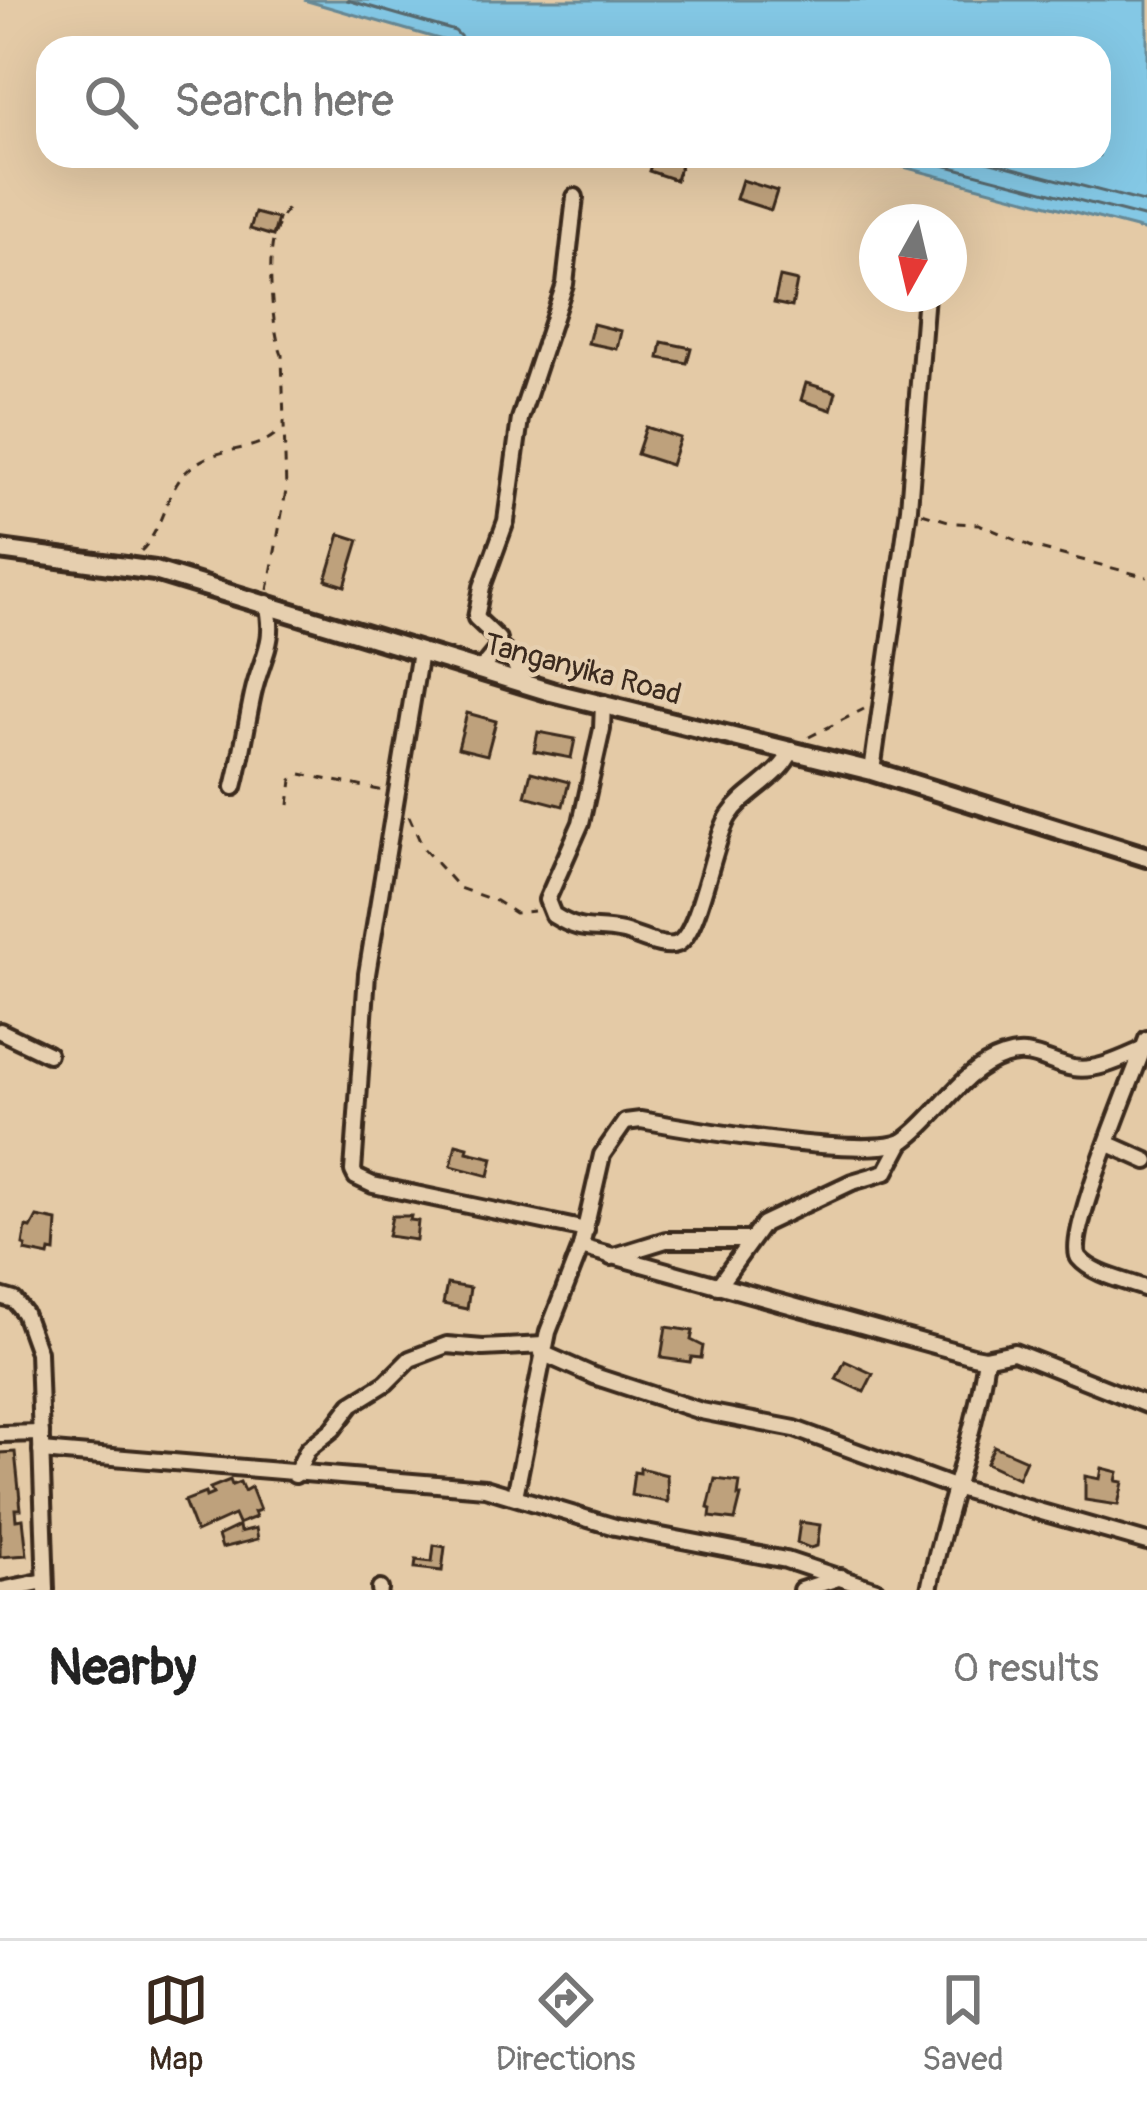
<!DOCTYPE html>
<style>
:root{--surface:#fff;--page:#f6f6f6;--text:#222;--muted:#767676;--line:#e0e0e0;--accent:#3b2a1e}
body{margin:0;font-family:Pangolin,sans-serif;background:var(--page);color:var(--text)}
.compass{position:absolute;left:859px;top:204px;width:108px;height:108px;border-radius:50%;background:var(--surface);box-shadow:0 12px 48px #0002;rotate:188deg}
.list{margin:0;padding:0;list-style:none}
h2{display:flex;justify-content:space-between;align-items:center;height:156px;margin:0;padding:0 48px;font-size:51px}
h2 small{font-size:39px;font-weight:400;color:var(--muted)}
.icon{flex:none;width:66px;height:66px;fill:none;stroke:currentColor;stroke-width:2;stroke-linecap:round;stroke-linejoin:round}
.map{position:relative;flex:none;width:1147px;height:1590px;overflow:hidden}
.search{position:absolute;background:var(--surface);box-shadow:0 12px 48px #0002;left:36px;right:36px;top:36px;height:132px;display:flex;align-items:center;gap:30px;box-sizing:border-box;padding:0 42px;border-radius:36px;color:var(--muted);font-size:45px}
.sheet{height:348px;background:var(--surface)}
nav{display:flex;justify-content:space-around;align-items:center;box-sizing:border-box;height:168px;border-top:3px solid var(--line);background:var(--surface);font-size:33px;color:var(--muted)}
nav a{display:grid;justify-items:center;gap:6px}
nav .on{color:var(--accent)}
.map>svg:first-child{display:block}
.water{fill:#84c8e5;stroke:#678995;stroke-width:3}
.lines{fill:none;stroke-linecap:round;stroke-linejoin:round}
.shore{stroke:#58696e;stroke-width:3}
.building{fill:#bea17b;stroke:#3b2a1e;stroke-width:3}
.minor-casing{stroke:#3b2a1e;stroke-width:22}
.tertiary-casing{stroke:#3b2a1e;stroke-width:26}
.path{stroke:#3b2a1e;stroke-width:3;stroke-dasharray:9 9;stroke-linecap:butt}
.minor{stroke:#e6cfaf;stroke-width:14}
.tertiary{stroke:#e6cfaf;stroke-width:16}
.labels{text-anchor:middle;stroke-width:9;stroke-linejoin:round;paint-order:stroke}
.street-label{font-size:30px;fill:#3b2a1e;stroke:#e6cfaf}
</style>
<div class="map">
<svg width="1147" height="1590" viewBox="0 0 1147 1590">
<rect width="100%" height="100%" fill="#e4caa6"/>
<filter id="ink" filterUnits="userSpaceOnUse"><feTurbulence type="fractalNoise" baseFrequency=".00833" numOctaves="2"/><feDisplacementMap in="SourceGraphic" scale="24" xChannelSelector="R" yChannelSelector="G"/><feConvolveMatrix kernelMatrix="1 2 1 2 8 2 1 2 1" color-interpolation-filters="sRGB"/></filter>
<g filter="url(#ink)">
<path class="water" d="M304 0H1147V231L862 156H1099V48H470Z"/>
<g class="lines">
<g class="shore">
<path d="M347 0 455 31 462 38 463 48"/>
<path d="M909 156 1147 218"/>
<path d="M968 156 1147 203"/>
</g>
</g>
<g class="building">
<path d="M654 156 682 161 676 180 649 171Z"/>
<path d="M742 180 777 191 771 210 736 199Z"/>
<path d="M255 213 278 219 273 236 250 229Z"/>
<path d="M780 277 797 281 792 307 774 303Z"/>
<path d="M593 324 621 331 617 349 588 343Z"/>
<path d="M662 342 691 348 687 363 659 358Z"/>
<path d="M806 383 836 392 831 410 801 400Z"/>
<path d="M646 427 680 438 671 465 637 454Z"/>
<path d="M340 534 359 540 345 586 326 580Z"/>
<path d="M467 713 496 721 487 755 458 748Z"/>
<path d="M538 732 575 739 571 758 534 751Z"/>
<path d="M531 772 569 782 563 806 525 796Z"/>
<path d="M456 1144 468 1147 467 1152 493 1158 489 1176 451 1166Z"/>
<path d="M392 1216H411L410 1220 418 1221 416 1240 388 1236Z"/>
<path d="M37 1217 57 1221 55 1252 50 1251 49 1256 25 1251 26 1246 23 1245 26 1227 31 1228Z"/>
<path d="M447 1284 470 1288 467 1309 443 1304Z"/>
<path d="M666 1327 693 1331 691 1340 703 1346 701 1358 691 1357 690 1362 661 1358Z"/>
<path d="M845 1361 873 1374 864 1392 836 1379Z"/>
<path d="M994 1446 1026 1460 1018 1478 986 1463Z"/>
<path d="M15 1452 21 1509H15L16 1520 23 1519 27 1555 0 1557V1453Z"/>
<path d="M640 1468 667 1475 668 1502 631 1495 634 1472 640 1473Z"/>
<path d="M1102 1468 1118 1472 1116 1481 1123 1482 1118 1505 1085 1500V1476L1100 1479Z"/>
<path d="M715 1479 740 1482 738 1496H741L735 1520 710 1517 711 1509 708 1508Z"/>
<path d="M230 1480 232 1485 240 1482 244 1491 251 1487 260 1510 254 1512 256 1517 238 1524 234 1515 196 1532 184 1501 205 1493 206 1497 213 1494 210 1488Z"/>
<path d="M800 1522 820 1525 817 1546 810 1548 797 1543Z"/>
<path d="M239 1526 240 1532 256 1528 258 1539 222 1548 218 1536Z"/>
<path d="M434 1545 445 1547 442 1571 415 1568 416 1560 432 1562Z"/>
</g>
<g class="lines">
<g class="minor-casing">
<g id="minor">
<path d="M499 647 511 657 524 683"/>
<path d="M420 652 367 974 353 1171 356 1177 373 1185 586 1230"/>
<path d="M481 669 499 647 498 639 476 618 482 587 506 521 520 419 565 284 575 197"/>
<path d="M603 703 602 729 581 823 547 900 553 915C585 935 591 925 623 932 636 935 664 950 677 944 700 934 713 840 729 816 746 790 778 780 792 750"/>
<path d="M872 771 909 508 926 294"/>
<path d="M234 787C242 757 246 726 253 694 261 657 277 644 267 603"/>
<path d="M0 1031 48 1054"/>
<path d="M1147 1039C1136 1069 1064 1240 1079 1258 1093 1275 1127 1281 1147 1289"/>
<path d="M1109 1144 1147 1161"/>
<path d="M581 1247 973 1356 984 1358 1014 1352 1147 1405"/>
<path d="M611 1257 666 1240H750"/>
<path d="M718 1286 763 1224 852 1182 886 1172 902 1142"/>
<path d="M0 1296 14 1300 24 1313 38 1352 46 1590"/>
<path d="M542 1353 594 1376 701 1411 795 1429 954 1487 1147 1542"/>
<path d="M0 1434 41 1433"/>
<path d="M41 1451 485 1488 615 1527 786 1560 876 1590"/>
<path d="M295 1475 308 1449 333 1429 352 1404 386 1383 410 1359 447 1345 483 1348 544 1345"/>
<path d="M515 1496 548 1332 581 1247 602 1155 625 1122 641 1120C685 1128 875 1161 905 1140 940 1115 960 1071 1003 1057 1031 1047 1047 1063 1073 1068 1097 1072 1123 1058 1144 1049"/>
<path d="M380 1589V1590"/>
<path d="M1 1590 45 1581"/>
<path d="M801 1590 841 1577"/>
<path d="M929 1590C944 1512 975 1437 986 1358"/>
</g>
</g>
<g class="tertiary-casing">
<path id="tertiary" d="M0 550 155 571 551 692 872 771 1147 857"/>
</g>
<g class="path">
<path d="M922 513 955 523 979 524 1032 547 1147 577"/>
<path d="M141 551C163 530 165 491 188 470 219 442 254 457 281 429"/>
<path d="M268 590 286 491 282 355C272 330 267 262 274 237 277 224 285 213 291 201"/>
<path d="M809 737 864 709"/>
<path d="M289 805 292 780 301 774 384 791"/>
<path d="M409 816 423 848 459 888 496 901 515 913 534 911"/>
</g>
<use href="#minor" class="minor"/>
<use href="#tertiary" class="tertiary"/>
</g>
</g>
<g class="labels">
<g class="street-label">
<text transform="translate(583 669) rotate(15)" y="10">Tanganyika Road</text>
</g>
</g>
</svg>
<svg class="compass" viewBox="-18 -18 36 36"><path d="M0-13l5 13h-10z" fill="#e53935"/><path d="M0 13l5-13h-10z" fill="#767676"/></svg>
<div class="search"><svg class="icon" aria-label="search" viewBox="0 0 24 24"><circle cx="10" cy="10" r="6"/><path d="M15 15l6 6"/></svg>Search here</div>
</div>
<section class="sheet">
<h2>Nearby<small>0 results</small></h2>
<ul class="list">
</ul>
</section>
<nav>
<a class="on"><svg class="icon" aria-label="map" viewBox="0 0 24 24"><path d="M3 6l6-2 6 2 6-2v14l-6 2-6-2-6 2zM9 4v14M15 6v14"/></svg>Map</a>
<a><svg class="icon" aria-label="directions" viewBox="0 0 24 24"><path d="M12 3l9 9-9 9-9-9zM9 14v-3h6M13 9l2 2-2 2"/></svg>Directions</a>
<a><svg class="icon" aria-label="saved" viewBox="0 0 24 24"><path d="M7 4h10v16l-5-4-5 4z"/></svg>Saved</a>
</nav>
